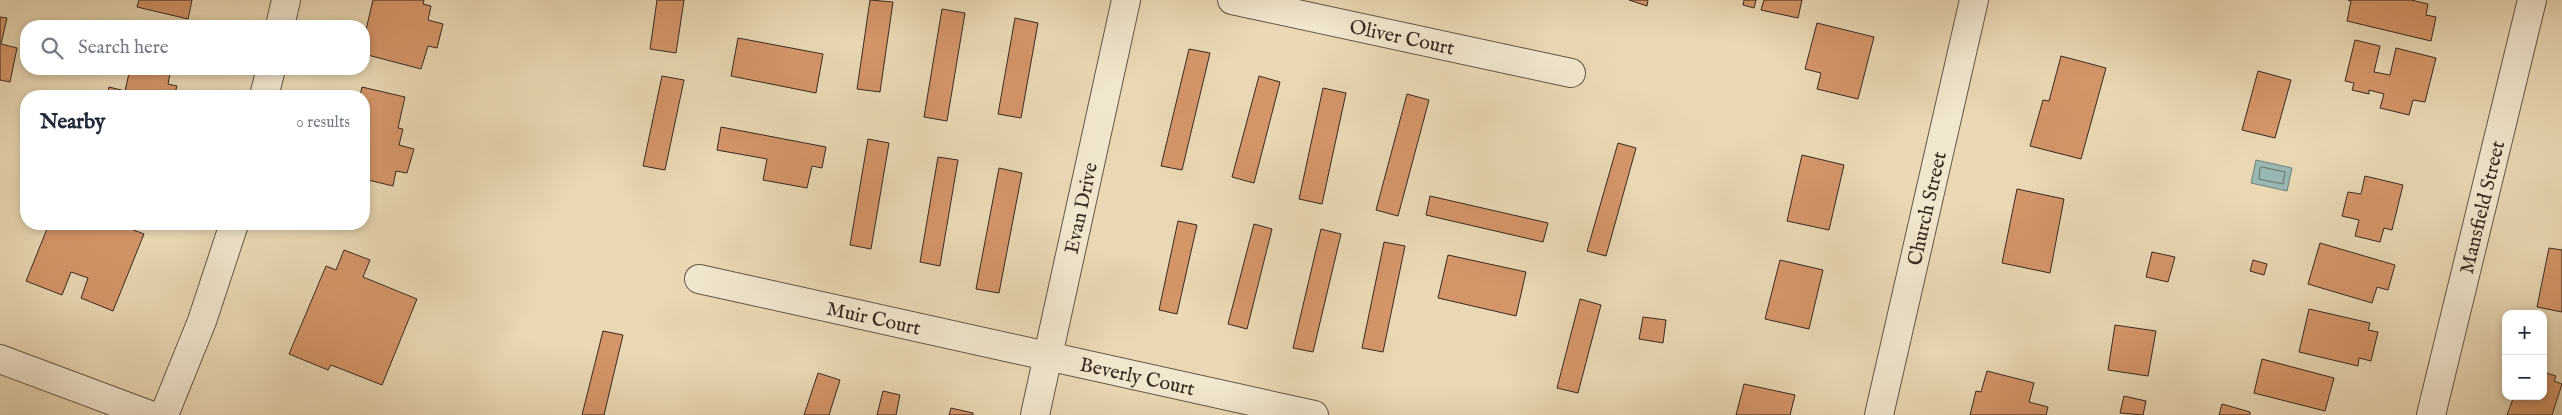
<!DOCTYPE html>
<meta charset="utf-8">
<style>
:root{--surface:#fff;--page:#f6f6f7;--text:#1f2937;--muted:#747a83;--line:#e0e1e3}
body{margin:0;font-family:"IM FELL English",serif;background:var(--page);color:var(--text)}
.controls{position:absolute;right:15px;bottom:15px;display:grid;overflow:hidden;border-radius:10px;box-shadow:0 2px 8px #0003}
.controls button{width:45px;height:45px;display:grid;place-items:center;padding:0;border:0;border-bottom:1px solid var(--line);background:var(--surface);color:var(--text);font:25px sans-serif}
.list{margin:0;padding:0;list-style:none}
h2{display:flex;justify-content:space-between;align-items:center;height:65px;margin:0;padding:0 20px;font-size:21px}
h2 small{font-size:16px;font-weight:400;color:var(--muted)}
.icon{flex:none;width:28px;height:28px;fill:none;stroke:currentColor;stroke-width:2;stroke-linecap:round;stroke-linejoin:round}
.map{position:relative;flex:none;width:2562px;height:415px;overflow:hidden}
.search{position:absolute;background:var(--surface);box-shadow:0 2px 8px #0003;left:20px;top:20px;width:350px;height:55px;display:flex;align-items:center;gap:12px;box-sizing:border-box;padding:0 18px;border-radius:20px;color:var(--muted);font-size:19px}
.panel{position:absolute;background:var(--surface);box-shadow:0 2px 8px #0003;left:20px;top:90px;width:350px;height:140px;border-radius:20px}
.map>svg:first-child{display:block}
.water{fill:#99b8b4;stroke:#727f79}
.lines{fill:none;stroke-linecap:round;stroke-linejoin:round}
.shore{stroke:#68716a;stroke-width:1}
.building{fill:#d49569;stroke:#372a21}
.minor-casing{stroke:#645646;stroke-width:30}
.minor{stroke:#f1e6ce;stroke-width:28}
.labels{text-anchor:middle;stroke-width:4;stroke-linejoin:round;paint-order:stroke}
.street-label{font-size:20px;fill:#372a21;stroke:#f1e6ce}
</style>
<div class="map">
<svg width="2562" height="415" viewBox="0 0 2562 415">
<rect width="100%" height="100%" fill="#e9d8b3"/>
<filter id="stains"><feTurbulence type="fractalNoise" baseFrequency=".004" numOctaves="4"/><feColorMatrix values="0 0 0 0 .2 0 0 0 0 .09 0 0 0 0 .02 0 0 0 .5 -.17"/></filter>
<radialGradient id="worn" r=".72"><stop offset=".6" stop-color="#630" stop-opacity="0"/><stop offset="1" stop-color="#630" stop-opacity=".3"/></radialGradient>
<path class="water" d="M2256 160 2292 168 2287 191 2251 183Z"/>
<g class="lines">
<path class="shore" d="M2262 167 2285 172 2283 184 2259 179 2260 168Z"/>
</g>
<g class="building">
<path d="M139 0H192L188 19 137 7Z"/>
<path d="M373 0H424L423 4 431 6 428 20 443 24 437 48 428 46 421 69 364 54V38Z"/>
<path d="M657 0H684L676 53 650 49Z"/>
<path d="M870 0 893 2 880 92 857 89Z"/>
<path d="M1629 0H1648L1647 6Z"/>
<path d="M1744 0H1756L1754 8 1743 5Z"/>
<path d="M1764 0H1802L1798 18 1761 10Z"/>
<path d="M2348 0H2411L2428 4 2426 15 2436 17 2431 41 2347 21 2351 1Z"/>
<path d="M942 9 965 13 947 121 924 117Z"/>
<path d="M0 17 7 18 1 44 17 48 10 82 0 80Z"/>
<path d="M1015 18 1038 23 1021 118 998 114Z"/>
<path d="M1817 23 1874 37 1858 99 1817 89 1821 73 1805 69Z"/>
<path d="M738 38 823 54 816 93 731 76Z"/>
<path d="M2355 40 2380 46 2374 72 2390 75 2396 48 2436 58 2425 102 2413 100 2409 115 2380 108 2384 94 2369 90V94L2352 90 2354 83 2345 81Z"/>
<path d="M1189 49 1210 53 1182 170 1161 166Z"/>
<path d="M2061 56 2106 68 2081 159 2030 146 2043 100 2049 101Z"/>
<path d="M130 69H171L168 84 177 86 174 96H107L109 87 125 91Z"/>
<path d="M2258 71 2291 80 2275 138 2242 130Z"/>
<path d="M662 76 684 80 665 170 643 166Z"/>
<path d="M1259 76 1280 82 1254 183 1232 177Z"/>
<path d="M362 87 405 97 398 128 403 129 399 145 414 149 407 173 396 171 393 186 364 179V96H360Z"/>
<path d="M1323 88 1346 93 1322 204 1299 199Z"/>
<path d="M1407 94 1429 100 1398 216 1376 210Z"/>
<path d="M721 127 826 147 822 168 812 166 807 188 763 180 767 159 717 150Z"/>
<path d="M868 139 889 143 871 249 850 245Z"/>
<path d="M1618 143 1636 148 1606 256 1587 251Z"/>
<path d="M1802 155 1844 165 1829 230 1787 221Z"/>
<path d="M938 157 958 160 940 266 920 262Z"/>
<path d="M999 168 1022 173 999 293 976 289Z"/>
<path d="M2365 176 2403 185 2392 230 2384 228 2380 242 2355 236 2359 220 2342 216 2348 192 2361 194Z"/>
<path d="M2017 189 2064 199 2050 273 2002 263Z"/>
<path d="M1430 196 1548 223 1543 242 1426 215Z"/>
<path d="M1178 221 1197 225 1177 314 1159 310Z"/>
<path d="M49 224H118L144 234 113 311 81 298 88 278 71 272 62 295 26 281Z"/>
<path d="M1254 224 1272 229 1247 329 1228 324Z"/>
<path d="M1321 229 1341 234 1313 352 1293 348Z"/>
<path d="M1384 242 1405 246 1383 352 1362 348Z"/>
<path d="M2320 243 2395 265 2388 290 2377 287 2372 303 2308 284Z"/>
<path d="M2549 248 2562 250V312L2537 307Z"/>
<path d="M344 250 370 260 363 277 417 299 382 385 331 365 328 370 289 354 326 266 336 270Z"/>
<path d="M2152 252 2175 257 2168 282 2146 277Z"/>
<path d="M1448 255 1526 272 1516 316 1438 298Z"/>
<path d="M1780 260 1823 270 1809 329 1765 319Z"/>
<path d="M2253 260 2267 264 2264 275 2250 271Z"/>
<path d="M1580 299 1601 305 1578 393 1557 388Z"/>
<path d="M2309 309 2370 323 2368 330 2378 332 2371 361 2359 358 2358 366 2299 352Z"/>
<path d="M1643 317 1666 320 1663 343 1639 339Z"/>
<path d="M2115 325 2156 331 2148 376 2108 370Z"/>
<path d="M603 331 623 335 604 415H582Z"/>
<path d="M2262 359 2334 378 2325 411 2254 393Z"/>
<path d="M1987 371 2034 383 2029 402 2048 407 2046 415H1970L1976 391 1981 392Z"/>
<path d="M2543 372 2556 376 2554 381 2562 384 2552 415H2507L2514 396H2543Z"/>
<path d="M818 373 840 380 829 415H804Z"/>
<path d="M1744 384 1795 395 1790 415H1736Z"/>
<path d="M883 391 900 395 896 415H877Z"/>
<path d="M2124 396 2146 401 2143 415 2120 413Z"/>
<path d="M2222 404 2250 412V415H2219Z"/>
<path d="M951 408 973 413V415H949Z"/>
</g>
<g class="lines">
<g class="minor-casing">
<g id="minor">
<path id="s1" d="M1232 0 1571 73"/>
<path d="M280 26 286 0"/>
<path d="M264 96 271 69"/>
<path id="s2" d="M699 279 1314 415"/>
<path d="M0 359 150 415"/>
<path d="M164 415 202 321 234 224"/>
<path id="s3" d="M1035 415 1126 0"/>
<path id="s4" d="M1879 415 1974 0"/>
<path id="s5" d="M2431 415 2532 0"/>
</g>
</g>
<use href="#minor" class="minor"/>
</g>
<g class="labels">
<g class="street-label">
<text dy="7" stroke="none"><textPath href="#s1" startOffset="174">Oliver Court</textPath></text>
<text dy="7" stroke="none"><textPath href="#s4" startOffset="212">Church Street</textPath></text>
<text dy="7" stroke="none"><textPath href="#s3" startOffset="212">Evan Drive</textPath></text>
<text dy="7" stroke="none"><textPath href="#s5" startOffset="214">Mansfield Street</textPath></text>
<text dy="7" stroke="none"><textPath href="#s2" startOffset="179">Muir Court</textPath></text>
<text dy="7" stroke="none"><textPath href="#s2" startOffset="449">Beverly Court</textPath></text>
</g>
</g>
<rect width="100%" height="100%" filter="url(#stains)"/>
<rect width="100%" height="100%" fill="url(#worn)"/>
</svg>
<div class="controls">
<button>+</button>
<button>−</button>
</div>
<div class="search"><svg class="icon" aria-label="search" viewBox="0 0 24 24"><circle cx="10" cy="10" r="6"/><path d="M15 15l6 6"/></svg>Search here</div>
<section class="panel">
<h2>Nearby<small>0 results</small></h2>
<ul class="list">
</ul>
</section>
</div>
